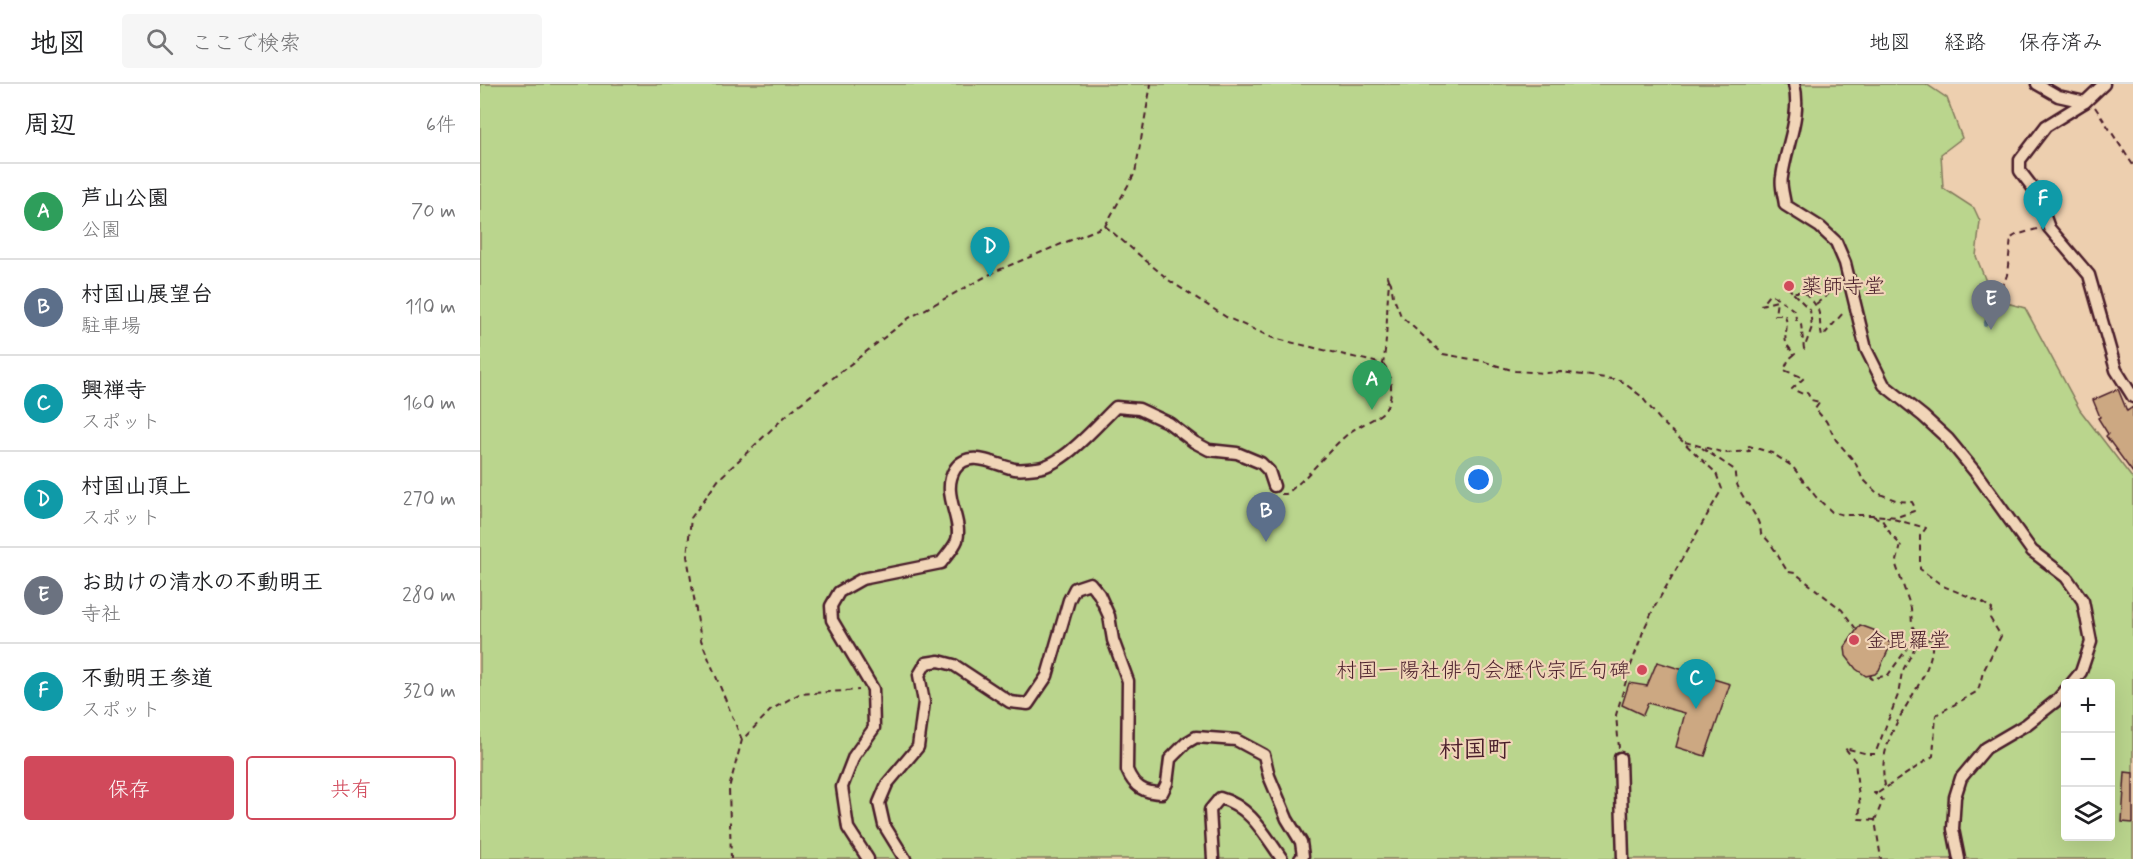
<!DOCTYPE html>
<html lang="ja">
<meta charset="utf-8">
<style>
:root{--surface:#fff;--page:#f6f6f6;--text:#202124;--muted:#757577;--line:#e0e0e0;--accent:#d1495b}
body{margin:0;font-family:Mynerve,"Klee One",sans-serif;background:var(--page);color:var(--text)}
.controls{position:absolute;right:18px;bottom:18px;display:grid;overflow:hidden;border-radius:6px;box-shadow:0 6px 24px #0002}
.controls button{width:54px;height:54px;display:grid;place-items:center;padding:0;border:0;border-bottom:2px solid var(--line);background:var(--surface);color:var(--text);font:30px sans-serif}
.you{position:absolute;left:999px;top:396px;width:21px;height:21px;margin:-15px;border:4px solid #fff;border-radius:50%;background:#1a73e8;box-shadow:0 0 0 9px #1a73e833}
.badge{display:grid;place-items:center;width:39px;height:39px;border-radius:50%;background:var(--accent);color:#fff;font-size:20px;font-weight:700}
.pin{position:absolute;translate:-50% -50px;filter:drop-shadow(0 2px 3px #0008)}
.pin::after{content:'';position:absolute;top:32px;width:21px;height:18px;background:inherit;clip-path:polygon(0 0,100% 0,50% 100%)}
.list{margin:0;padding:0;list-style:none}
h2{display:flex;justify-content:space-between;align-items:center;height:78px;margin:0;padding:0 24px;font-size:26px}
h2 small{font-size:20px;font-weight:400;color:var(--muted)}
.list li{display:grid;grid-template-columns:39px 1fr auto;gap:18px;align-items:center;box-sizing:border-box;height:96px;padding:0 24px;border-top:2px solid var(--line)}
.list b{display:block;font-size:22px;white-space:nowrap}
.list p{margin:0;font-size:20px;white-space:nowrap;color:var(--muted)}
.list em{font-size:20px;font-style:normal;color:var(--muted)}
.actions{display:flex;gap:12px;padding:18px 24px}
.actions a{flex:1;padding:14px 0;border:2px solid var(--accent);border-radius:6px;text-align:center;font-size:21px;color:var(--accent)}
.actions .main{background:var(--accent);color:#fff}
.icon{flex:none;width:33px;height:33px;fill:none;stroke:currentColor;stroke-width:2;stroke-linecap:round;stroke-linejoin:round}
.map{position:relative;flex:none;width:1653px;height:775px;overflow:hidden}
header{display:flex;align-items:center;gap:36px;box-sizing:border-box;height:84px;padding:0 30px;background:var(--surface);border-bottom:2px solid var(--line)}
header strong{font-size:28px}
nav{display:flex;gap:33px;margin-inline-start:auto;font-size:21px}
.search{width:420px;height:54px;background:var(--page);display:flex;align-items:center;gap:15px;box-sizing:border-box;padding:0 21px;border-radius:6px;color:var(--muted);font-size:22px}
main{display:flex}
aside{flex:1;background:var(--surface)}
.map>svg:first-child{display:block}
.green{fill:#bad58d;stroke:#827a5c;stroke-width:1.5;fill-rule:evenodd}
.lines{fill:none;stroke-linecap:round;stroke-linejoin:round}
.stream{stroke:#678494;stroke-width:4}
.building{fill:#cca882;stroke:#4a1f2b;stroke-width:1.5}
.street-casing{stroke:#4a1f2b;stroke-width:15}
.path{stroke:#4a1f2b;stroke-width:2;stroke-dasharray:6 4.5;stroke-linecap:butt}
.street{stroke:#f1d5b8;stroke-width:10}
.poi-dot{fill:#d1495b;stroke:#f1d5b8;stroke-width:2}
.labels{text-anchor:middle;stroke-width:4.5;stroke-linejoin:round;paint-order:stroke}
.poi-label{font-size:21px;fill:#4a1f2b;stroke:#f1d5b8;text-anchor:start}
.quarter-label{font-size:24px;font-weight:bold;fill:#4a1f2b;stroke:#f1d5b8}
</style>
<header>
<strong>地図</strong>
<div class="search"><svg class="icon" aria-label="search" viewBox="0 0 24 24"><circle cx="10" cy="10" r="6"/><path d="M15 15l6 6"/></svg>ここで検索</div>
<nav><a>地図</a><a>経路</a><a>保存済み</a></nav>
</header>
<main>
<aside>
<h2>周辺<small>6件</small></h2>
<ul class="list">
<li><span class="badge" style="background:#2e9e5b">A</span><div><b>芦山公園</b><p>公園</p></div><em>70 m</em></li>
<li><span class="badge" style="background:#5c6f8a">B</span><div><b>村国山展望台</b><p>駐車場</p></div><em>110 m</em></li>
<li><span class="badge" style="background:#0f9aa8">C</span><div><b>興禅寺</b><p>スポット</p></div><em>160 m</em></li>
<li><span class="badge" style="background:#0f9aa8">D</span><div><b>村国山頂上</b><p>スポット</p></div><em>270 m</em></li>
<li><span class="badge" style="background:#6b7280">E</span><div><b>お助けの清水の不動明王</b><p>寺社</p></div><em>280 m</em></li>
<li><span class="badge" style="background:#0f9aa8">F</span><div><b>不動明王参道</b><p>スポット</p></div><em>320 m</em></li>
</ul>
<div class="actions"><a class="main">保存</a><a>共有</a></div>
</aside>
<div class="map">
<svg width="1653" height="775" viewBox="0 0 1653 775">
<rect width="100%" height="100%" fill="#edcfaf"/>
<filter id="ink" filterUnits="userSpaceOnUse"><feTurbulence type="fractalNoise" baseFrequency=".0167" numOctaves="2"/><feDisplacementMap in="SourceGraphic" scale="12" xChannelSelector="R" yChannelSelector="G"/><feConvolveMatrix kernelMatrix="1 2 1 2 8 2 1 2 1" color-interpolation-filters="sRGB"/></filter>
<g filter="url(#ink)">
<path class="green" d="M0 0H1446L1467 14 1482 54 1461 70 1463 104 1494 124 1500 137 1496 172 1509 205 1523 218 1545 224 1600 326 1653 395V775H0ZM1586 600H1630V752H1586Z"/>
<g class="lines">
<path class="stream" d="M1505 241 1517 209"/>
</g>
<g class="building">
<path d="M1638 305 1647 327 1653 323V389L1626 352 1628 350 1618 334 1620 333 1613 316Z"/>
<path d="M1380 541 1396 547 1411 560 1399 586 1395 590 1386 592 1376 585 1366 572 1365 563Z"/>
<path d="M1177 578 1250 600 1225 672 1196 663 1205 629 1168 619 1163 631 1142 621 1149 599 1167 602Z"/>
<path d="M1645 688 1653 689V739L1642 738Z"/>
</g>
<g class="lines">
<g class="street-casing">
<g id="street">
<path d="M1314 0C1322 32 1306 61 1302 93 1300 101 1304 112 1305 121L1340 143 1356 158 1365 179 1386 265 1404 301 1443 332 1468 355 1496 389 1552 467 1586 493 1603 517 1611 558 1601 588 1591 600"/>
<path d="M1557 0 1578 12 1605 18"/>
<path d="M1624 0 1605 18 1566 42 1540 76V87L1556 108 1569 144 1609 191 1636 286 1653 313"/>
<path d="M1140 674 1143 775"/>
<path d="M388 775 368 744 362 703 374 672 394 644 393 605 352 536 351 522 359 508 382 495 461 479C466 472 474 464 477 456 483 435 460 409 475 385 489 364 516 381 534 385 541 386 550 385 557 384 584 381 617 341 636 323L659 325 689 339 714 358 729 366 757 369 781 379 789 387 794 402"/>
<path d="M425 775 404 741 399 719 407 700 438 663 444 618 439 591 446 579 459 577 474 581 530 618 548 620 567 592 589 516 595 504 610 499 619 510 629 532 633 556 648 597 647 686C654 703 664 709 682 709L687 699 690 675 706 659 716 653 756 656 784 671 789 692 807 735 821 758 823 772 820 775"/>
<path d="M733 775 730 726 740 714C770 722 785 751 802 775"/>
<path d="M1479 775 1473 745 1475 713 1481 694 1506 664 1547 640 1576 617 1586 606"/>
</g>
</g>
<g class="path">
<path d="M1615 23 1653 81"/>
<path d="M625 142 690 197 746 233 793 254 903 280C908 254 906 226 909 199L907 192 911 199 913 212 921 232 963 270 1002 277 1035 287 1066 289 1081 288 1140 296 1161 312 1181 337 1236 389 1242 405 1174 524 1164 545 1149 587 1136 631 1139 664"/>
<path d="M1308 203 1312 208"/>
<path d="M1336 220 1350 209"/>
<path d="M1511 234 1527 191 1531 154 1536 151 1557 145"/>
<path d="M1205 358 1245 369 1270 367 1266 365 1269 362 1292 369 1312 382 1336 413 1352 428 1364 431H1393L1417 433 1434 427V422L1432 418 1418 417 1397 409 1382 394 1375 378 1356 356 1346 337 1335 325 1340 318 1331 316 1327 308 1323 310 1312 305 1324 294 1304 286 1309 275 1315 270C1297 254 1311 251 1305 231H1295L1297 217 1281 221 1289 211C1299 212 1306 221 1315 227L1316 235 1321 240 1324 265 1332 243 1330 226 1312 208H1324C1345 229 1337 229 1342 253L1364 228"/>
<path d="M1222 364 1255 386C1253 410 1280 427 1281 450 1294 460 1298 474 1308 488L1315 489 1362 526 1376 545"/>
<path d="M801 410H806C829 393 846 368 869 349 876 343 898 334 904 327 914 316 913 290 903 280"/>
<path d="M1393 432 1402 436 1412 452 1421 461 1416 481 1431 524 1432 541 1436 549 1446 556 1452 555C1457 599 1392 644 1405 701L1401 705"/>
<path d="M1391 591 1390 594 1392 595 1408 591 1426 566 1436 547"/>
<path d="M262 656 221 556 207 472 211 434 239 395 311 327 429 234 516 187 625 142 655 89 671 0"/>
<path d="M1397 709H1394L1403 716 1395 736 1401 775"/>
<path d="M1398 709 1453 672 1456 631 1498 607 1503 588 1521 552 1510 534 1512 525 1502 518 1463 502 1440 485V452L1446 444 1406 433"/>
<path d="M1395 736 1379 735 1380 724 1375 677 1365 664 1388 670H1395L1418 611 1422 588 1440 554"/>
<path d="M251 775 249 704 262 656 292 625 319 610 379 606"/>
</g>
<use href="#street" class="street"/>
</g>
</g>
<g class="poi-dot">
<circle cx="1309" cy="202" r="6"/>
<circle cx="1374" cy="556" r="6"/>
<circle cx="1162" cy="586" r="6"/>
</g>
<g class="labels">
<g class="poi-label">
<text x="1321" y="209">薬師寺堂</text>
<text x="1386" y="563">金毘羅堂</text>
<text x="1150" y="593" text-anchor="end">村国一陽社俳句会歴代宗匠句碑</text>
</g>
<g class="quarter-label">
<text x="995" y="673">村国町</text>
</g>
</g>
</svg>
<div class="controls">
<button>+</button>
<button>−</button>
<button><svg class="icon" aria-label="layers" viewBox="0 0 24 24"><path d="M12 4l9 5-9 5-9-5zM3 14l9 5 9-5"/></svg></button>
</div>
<div class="you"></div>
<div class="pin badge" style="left:892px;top:326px;background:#2e9e5b">A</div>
<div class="pin badge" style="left:786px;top:458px;background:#5c6f8a">B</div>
<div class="pin badge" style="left:1216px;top:625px;background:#0f9aa8">C</div>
<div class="pin badge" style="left:510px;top:193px;background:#0f9aa8">D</div>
<div class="pin badge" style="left:1511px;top:246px;background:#6b7280">E</div>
<div class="pin badge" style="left:1563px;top:146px;background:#0f9aa8">F</div>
</div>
</main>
